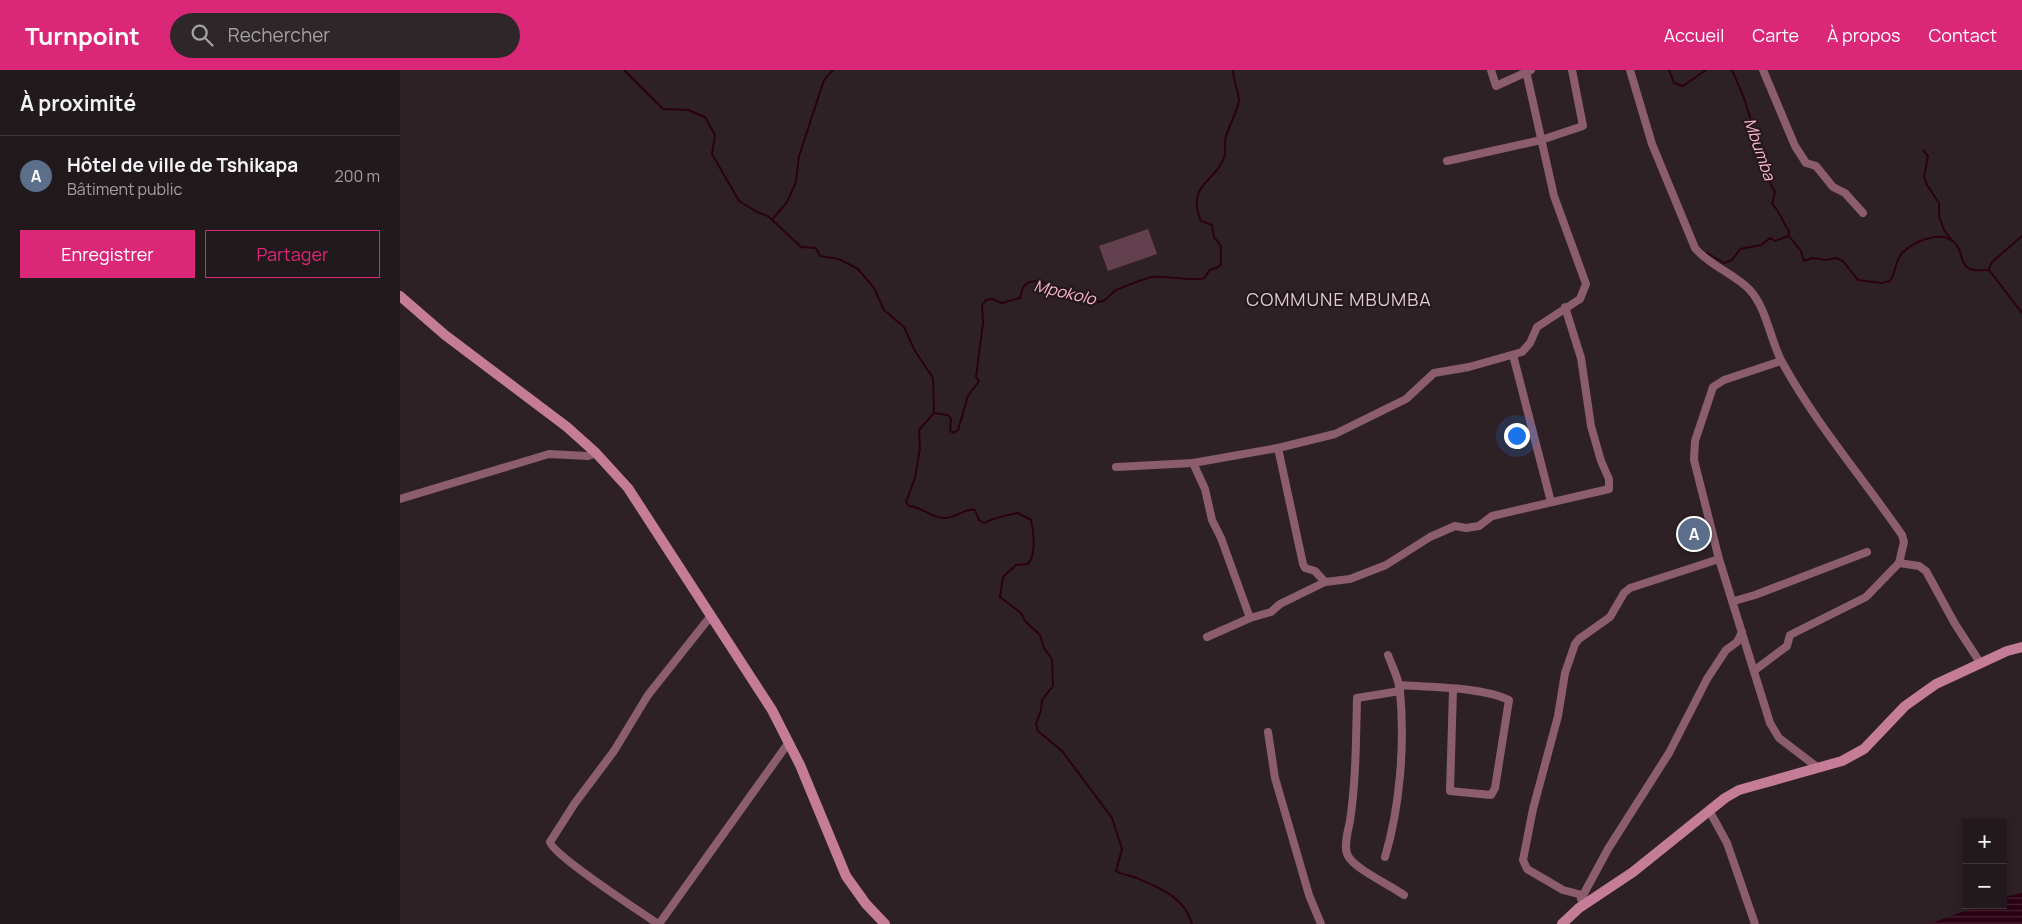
<!DOCTYPE html>
<html lang="fr">
<meta charset="utf-8">
<style>
:root{--surface:#22191c;--page:#2e2629;--text:#f1f3f6;--muted:#a2a0a3;--line:#3f383b;--accent:#db2777}
body{margin:0;font-family:Manrope,sans-serif;background:var(--page);color:var(--text)}
.controls{position:absolute;right:15px;bottom:15px;display:grid;overflow:hidden;border-radius:0px;box-shadow:0 2px 8px #0003}
.controls button{width:45px;height:45px;display:grid;place-items:center;padding:0;border:0;border-bottom:1px solid var(--line);background:var(--surface);color:var(--text);font:25px sans-serif}
.you{position:absolute;left:1116px;top:365px;width:18px;height:18px;margin:-12px;border:4px solid #fff;border-radius:50%;background:#1a73e8;box-shadow:0 0 0 8px #1a73e833}
.badge{display:grid;place-items:center;width:32px;height:32px;border-radius:50%;background:var(--accent);color:#fff;font-size:16px;font-weight:700}
.pin{position:absolute;translate:-50% -50%;border:2px solid #fff;box-shadow:0 1px 5px #0006}
.list{margin:0;padding:0;list-style:none}
h2{display:flex;justify-content:space-between;align-items:center;height:65px;margin:0;padding:0 20px;font-size:21px}
h2 small{font-size:16px;font-weight:400;color:var(--muted)}
.list li{display:grid;grid-template-columns:32px 1fr auto;gap:15px;align-items:center;box-sizing:border-box;height:80px;padding:0 20px;border-top:1px solid var(--line)}
.list b{display:block;font-size:19px;white-space:nowrap}
.list p{margin:0;font-size:16px;white-space:nowrap;color:var(--muted)}
.list em{font-size:16px;font-style:normal;color:var(--muted)}
.actions{display:flex;gap:10px;padding:15px 20px}
.actions a{flex:1;padding:11px 0;border:1px solid var(--accent);border-radius:0px;text-align:center;font-size:18px;color:var(--accent)}
.actions .main{background:var(--accent);color:#fff}
.icon{flex:none;width:28px;height:28px;fill:none;stroke:currentColor;stroke-width:2;stroke-linecap:round;stroke-linejoin:round}
.map{position:relative;flex:none;width:1622px;height:854px;overflow:hidden}
header{display:flex;align-items:center;gap:30px;box-sizing:border-box;height:70px;padding:0 25px;background:var(--accent);color:#fff}
header strong{font-size:24px}
nav{display:flex;gap:28px;margin-inline-start:auto;font-size:18px}
.search{width:350px;height:45px;background:var(--page);display:flex;align-items:center;gap:12px;box-sizing:border-box;padding:0 18px;border-radius:28px;color:var(--muted);font-size:19px}
main{display:flex}
aside{flex:1;background:var(--surface)}
.map>svg:first-child{display:block}
.pitch{fill:#62404d}
.water{fill:url(#water-rules)}
.lines{fill:none;stroke-linecap:round;stroke-linejoin:round}
.stream{stroke:#2b0013;stroke-width:2}
.street{stroke:#8b5d6e;stroke-width:8}
.secondary{stroke:#c57c97;stroke-width:10}
.labels{text-anchor:middle;stroke-width:4.5;stroke-linejoin:round;paint-order:stroke}
.water-label{font-size:16px;font-style:italic;fill:#feb6cf;stroke:#24181c}
.quarter-label{font-size:18px;letter-spacing:1px;fill:#ddccd2;stroke:#24181c}
</style>
<header>
<strong>Turnpoint</strong>
<div class="search"><svg class="icon" aria-label="search" viewBox="0 0 24 24"><circle cx="10" cy="10" r="6"/><path d="M15 15l6 6"/></svg>Rechercher</div>
<nav><a>Accueil</a><a>Carte</a><a>À propos</a><a>Contact</a></nav>
</header>
<main>
<aside>
<h2>À proximité<small></small></h2>
<ul class="list">
<li><span class="badge" style="background:#5c6f8a">A</span><div><b>Hôtel de ville de Tshikapa</b><p>Bâtiment public</p></div><em>200 m</em></li>
</ul>
<div class="actions"><a class="main">Enregistrer</a><a>Partager</a></div>
</aside>
<div class="map">
<svg width="1622" height="854" viewBox="0 0 1622 854">
<defs>
<pattern id="water-rules" width="6" height="5" patternUnits="userSpaceOnUse" patternTransform="scale(1.25)"><rect width="6" height="5" fill="#2b0013"/><path d="M0 2.5h6" fill="none" stroke="#492434"/></pattern>
</defs>
<rect width="100%" height="100%" fill="#2e2125"/>
<path class="pitch" d="M748 159 757 184 708 201 699 176Z"/>
<path class="water" d="M1622 823V854H1524L1535 852 1581 835H1603V827Z"/>
<g class="lines">
<g class="stream">
<path d="M224 0 263 39 288 40 305 47 315 65 312 84 339 131 357 142 368 146 401 177 416 178 420 186 439 189 458 199 474 218 484 240 504 257 515 281 533 308 534 343 519 360 520 378 515 408 506 432 509 436C524 437 529 448 545 448 556 448 564 438 575 440L579 450 584 453C594 448 606 445 618 443L631 450C634 461 636 485 628 494L616 495 603 507 600 527 621 543 625 551 640 565 644 578 652 589 653 616 642 630 641 640 636 654 638 661 662 681 712 748 722 779 716 801C720 804 728 805 734 807 758 817 785 827 792 854"/>
<path d="M1269 0 1274 13 1283 16 1306 0"/>
<path d="M1332 0 1344 28 1371 115 1375 122 1372 134C1381 142 1382 152 1389 161V166L1401 181 1404 191 1412 188 1427 190 1436 188 1443 191 1458 210 1482 213 1490 211C1496 202 1495 191 1502 183 1516 170 1548 156 1559 179 1562 185 1561 195 1570 199 1575 201 1584 200 1589 200L1622 243"/>
<path d="M1523 80 1528 86 1524 107 1527 115 1539 133V146L1544 160 1551 169"/>
<path d="M372 150 387 132 396 112 399 86 424 10 433 0"/>
<path d="M1307 183 1324 193 1332 190 1340 179 1361 175 1370 168 1375 171 1388 166"/>
<path d="M1589 199 1592 192 1622 166"/>
<path d="M534 343 548 345 551 349 550 361 554 363 558 360 568 326 579 311 576 307 583 253 582 235 586 230 592 229 602 233 620 228C621 224 622 217 626 214 643 201 683 238 703 231 708 229 711 223 715 221 717 219 747 208 751 207 762 205 798 212 804 208 807 206 808 201 811 199L817 198 821 194V176L814 167 812 155 801 151C785 114 817 112 825 85 826 79 824 72 826 66 830 53 837 43 839 30 839 23 833 10 833 0"/>
</g>
<g class="street">
<path d="M1091 0 1096 16 1131 0"/>
<path d="M1230 0 1252 74 1295 178C1310 196 1333 203 1349 219 1367 238 1370 270 1382 292 1416 354 1462 407 1502 465L1504 472 1499 493 1519 496 1526 501 1555 554 1581 594"/>
<path d="M1363 0 1395 76 1406 93 1416 96 1433 117 1445 123 1463 143"/>
<path d="M1047 91 1141 70 1183 56 1172 0"/>
<path d="M1113 285 1151 432"/>
<path d="M1381 291 1324 310 1313 317 1295 371 1294 390 1319 489 1370 653 1379 668 1417 697"/>
<path d="M878 378 903 494 905 498 915 501 925 512"/>
<path d="M793 393 805 419 812 450 821 468 850 548"/>
<path d="M716 397 793 393 878 378 935 364 1006 329 1034 303 1069 297 1122 282 1130 273 1137 257 1180 229 1186 214 1154 126 1126 1"/>
<path d="M0 429 149 384 188 386 196 383"/>
<path d="M1334 531 1355 525 1467 482"/>
<path d="M807 567 850 548 871 542 880 534 925 512 950 509 986 495 1030 467 1055 456 1066 458 1079 456 1092 446 1209 419V409L1201 391 1191 356 1181 288 1165 237"/>
<path d="M1355 600 1387 576 1390 565 1466 527 1499 493"/>
<path d="M999 615C1030 617 1082 617 1109 630L1095 718 1091 725 1050 721 1053 620"/>
<path d="M1000 621 957 628C956 669 956 711 950 751 948 761 943 777 948 786 955 799 990 815 1004 825"/>
<path d="M868 662 875 708 909 825 921 854"/>
<path d="M1310 742 1327 773 1355 854"/>
<path d="M985 787C1000 737 1005 674 1000 621 999 609 992 596 988 585"/>
<path d="M1182 825 1163 820 1127 799 1123 790 1133 739 1158 646 1165 603 1175 574 1179 569 1210 547 1224 523 1230 518 1319 489"/>
<path d="M1181 829 1208 779 1269 683 1307 609 1326 580 1337 572 1342 562"/>
<path d="M258 854C241 842 154 786 150 772L175 733 214 681 248 625 310 547"/>
<path d="M259 854 389 672"/>
</g>
<g class="secondary">
<path d="M0 226 45 265 167 357 196 383 228 418 372 640 400 695 446 806 466 834 485 854"/>
<path d="M1162 854 1179 838 1233 802 1325 728 1339 720 1442 691 1464 679 1505 636 1536 614 1607 581 1622 577"/>
</g>
</g>
<g class="labels">
<g class="water-label">
<text transform="translate(1360 79) rotate(71)" y="6">Mbumba</text>
<text transform="translate(665 222) rotate(13)" y="6">Mpokolo</text>
</g>
<g class="quarter-label">
<text x="939" y="236">COMMUNE MBUMBA</text>
</g>
</g>
</svg>
<div class="controls">
<button>+</button>
<button>−</button>
</div>
<div class="you"></div>
<div class="pin badge" style="left:1294px;top:464px;background:#5c6f8a">A</div>
</div>
</main>
